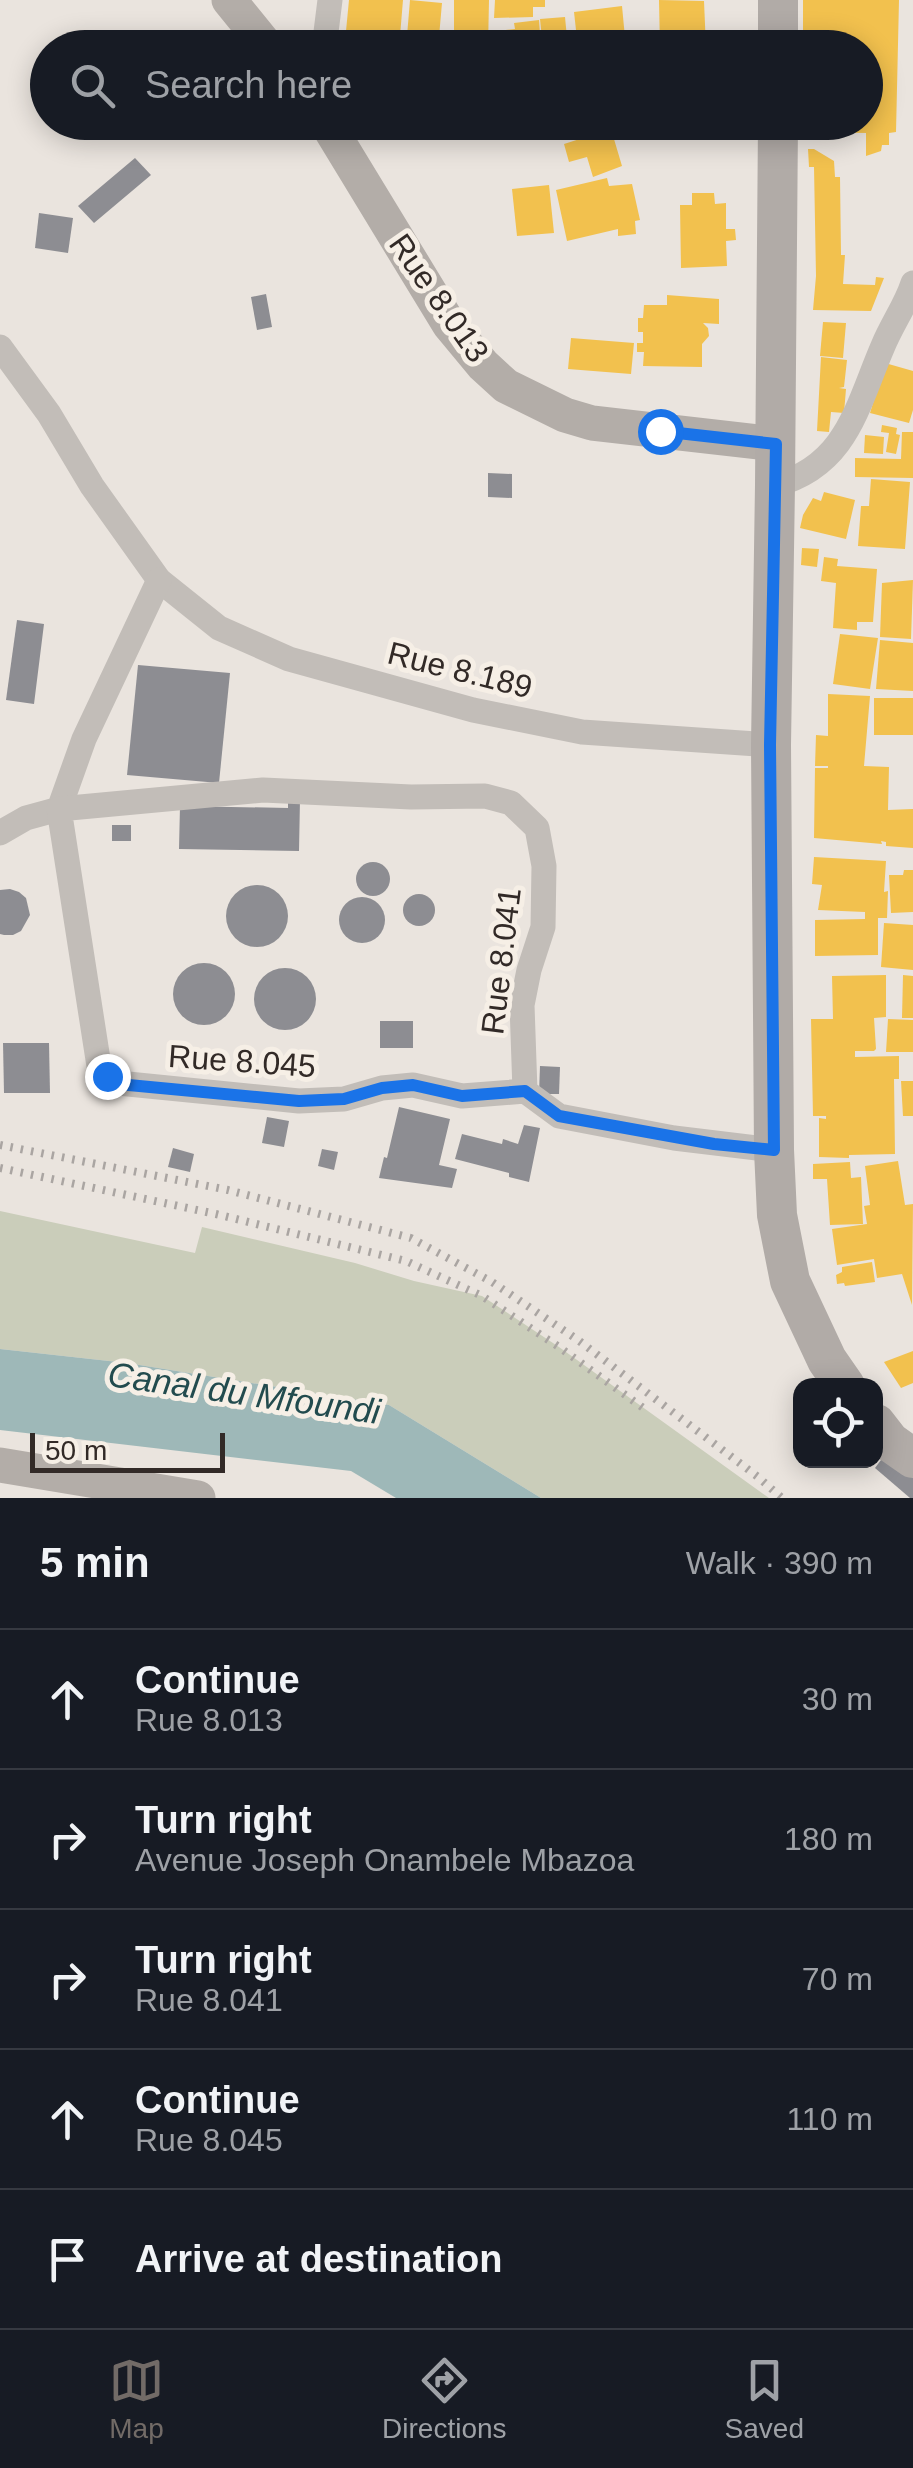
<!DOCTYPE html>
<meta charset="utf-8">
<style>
:root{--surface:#171b24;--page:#242831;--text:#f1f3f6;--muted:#9ea1a6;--line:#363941;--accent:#726b67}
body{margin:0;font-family:Helvetica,sans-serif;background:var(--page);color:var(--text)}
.controls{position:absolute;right:30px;bottom:30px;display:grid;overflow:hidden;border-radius:20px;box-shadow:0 5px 25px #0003}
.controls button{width:90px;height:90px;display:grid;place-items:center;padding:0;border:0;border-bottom:2px solid var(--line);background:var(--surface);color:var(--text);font:50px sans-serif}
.scale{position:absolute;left:30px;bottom:25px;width:195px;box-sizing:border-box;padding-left:10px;border:5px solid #322a27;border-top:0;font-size:28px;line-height:35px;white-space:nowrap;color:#322a27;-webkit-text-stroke:8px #f6efe6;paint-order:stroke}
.stop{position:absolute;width:30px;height:30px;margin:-22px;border:8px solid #1a73e8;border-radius:50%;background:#fff}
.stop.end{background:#1a73e8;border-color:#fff;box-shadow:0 2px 10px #0008}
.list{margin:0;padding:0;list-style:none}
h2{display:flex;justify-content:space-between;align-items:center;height:130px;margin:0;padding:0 40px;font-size:42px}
h2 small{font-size:32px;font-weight:400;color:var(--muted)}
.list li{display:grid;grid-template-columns:65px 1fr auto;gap:30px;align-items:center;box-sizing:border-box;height:140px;padding:0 40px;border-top:2px solid var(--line)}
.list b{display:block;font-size:38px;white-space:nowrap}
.list p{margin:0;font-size:32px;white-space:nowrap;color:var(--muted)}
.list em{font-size:32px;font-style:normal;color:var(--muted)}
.icon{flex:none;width:55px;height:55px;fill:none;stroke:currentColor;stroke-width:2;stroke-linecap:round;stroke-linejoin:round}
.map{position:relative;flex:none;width:913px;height:1498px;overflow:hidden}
.search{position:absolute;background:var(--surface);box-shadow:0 5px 25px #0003;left:30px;right:30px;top:30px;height:110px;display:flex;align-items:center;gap:25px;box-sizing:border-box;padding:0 35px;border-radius:55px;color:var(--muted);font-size:38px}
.sheet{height:830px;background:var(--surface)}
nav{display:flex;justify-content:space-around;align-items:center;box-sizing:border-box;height:140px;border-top:2px solid var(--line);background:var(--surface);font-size:28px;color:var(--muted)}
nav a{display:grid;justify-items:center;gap:5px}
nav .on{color:var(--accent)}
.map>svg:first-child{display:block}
.green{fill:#cacdba}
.water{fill:#9eb8b8}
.homes{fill:#f2c14e}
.industry{fill:#8d8d92}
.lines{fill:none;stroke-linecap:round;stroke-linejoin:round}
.street{stroke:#c2bdb8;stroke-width:25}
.secondary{stroke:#b3ada8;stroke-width:35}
.primary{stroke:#b1aba7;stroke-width:40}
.rail{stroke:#aaa5a2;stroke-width:8;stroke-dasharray:2.5 8;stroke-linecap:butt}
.route{stroke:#1a73e8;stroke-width:12}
.labels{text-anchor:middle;stroke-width:10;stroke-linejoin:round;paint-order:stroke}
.street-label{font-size:32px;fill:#322a27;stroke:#f6efe6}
.water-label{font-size:35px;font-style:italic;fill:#224b4e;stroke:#f6efe6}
</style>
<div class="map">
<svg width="913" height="1498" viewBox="0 0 913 1498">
<rect width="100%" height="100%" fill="#eae4de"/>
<path class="green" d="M0 1211 195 1253 202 1227 355 1263 414 1281 482 1296 559 1347 769 1498H541L389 1405 127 1363 0 1349Z"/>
<path class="water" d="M0 1349 127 1363 389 1405 541 1498H396L351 1471 0 1430Z"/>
<g class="homes">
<path d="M349 0H403L400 36 346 31Z"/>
<path d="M410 0 442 3 438 48H406Z"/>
<path d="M454 0H489L488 48H454Z"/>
<path d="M495 0H545V7H533V17L494 18Z"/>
<path d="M659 0 704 1 706 48H660Z"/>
<path d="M803 0H899L896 132 889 133V145H882L881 151 866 156V133L802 132V122H866V48H803Z"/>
<path d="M622 6 626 48H578L574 12Z"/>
<path d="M565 17 568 48H543L540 19Z"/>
<path d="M539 20 541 48H498L496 31 515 29 514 23Z"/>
<path d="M342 33H363L364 44 398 39 399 48H342Z"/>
<path d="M569 122H602L603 127 573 137Z"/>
<path d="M634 122H693L694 132 654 138V132L636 134Z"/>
<path d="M611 129 622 166 593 177 587 157 569 162 564 144Z"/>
<path d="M808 149H814L834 161 835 177H840L841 255H845L843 284 875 285 876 277 884 278 871 311 813 310 816 276 814 167H809Z"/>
<path d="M607 178 609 186 632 184 640 220 635 221 636 234 618 236V229L567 241 556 190Z"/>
<path d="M549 185 554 233 517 236 512 189Z"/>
<path d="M692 193H714L715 204 726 203V229H735L736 240 726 241 727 266 681 268 680 205H692Z"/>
<path d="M667 295 719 299V324L703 323 708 328 709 336 702 344V367L643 366 644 352H637V343H643V332H638V318H643L644 305H667Z"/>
<path d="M823 322 846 323 843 358 820 356Z"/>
<path d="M571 338 634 343 631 374 568 369Z"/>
<path d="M821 357 847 360 844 387 839 388 846 389 844 413 831 412 829 432 817 431Z"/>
<path d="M885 363 913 371V410L909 423 870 413Z"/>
<path d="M882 425 897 428 896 434 900 435 896 454 886 452 889 433 881 432Z"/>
<path d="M902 432H913V478L855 477V458L901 459Z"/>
<path d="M865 435 884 437 883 454 864 453Z"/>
<path d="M871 479 910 482 905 549 858 546 861 506H869Z"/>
<path d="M824 492 855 500 846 539 800 528 803 515 813 498 821 501Z"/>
<path d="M802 548 819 549 817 567 801 565Z"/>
<path d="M824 557 838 559 837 566 877 569 873 622H857V630L833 628 836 583 821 581Z"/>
<path d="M913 580 911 639 880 637 882 583Z"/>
<path d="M840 634 878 638 870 689 833 684Z"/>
<path d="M880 640 913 643V691L876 689Z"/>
<path d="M828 694 870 696 864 766 889 767 888 810 913 809V848L886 846V842L881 841 882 844 814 838 815 768H828V766H815L816 735 828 736Z"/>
<rect x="874" y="698" width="39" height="37"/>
<path d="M814 857 886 861 884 892 888 891 887 918H878V955L815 956V920L865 919V912L818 910 822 885 812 884Z"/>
<path d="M904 870H913V912L891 913 889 875H903Z"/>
<path d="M884 923 913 925V970L881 967Z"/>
<path d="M886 975V1017L874 1018 876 1049 874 1051H855V1057L899 1056V1079H894L895 1154 849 1155V1158L819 1157V1118L826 1119V1116H813L811 1019H833L832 976Z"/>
<path d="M903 975 913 976V1018H902Z"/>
<path d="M888 1019 913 1020V1052H886Z"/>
<path d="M901 1081H913V1116H903Z"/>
<path d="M898 1161 905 1205 913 1204 912 1305 902 1274 877 1278 874 1259 837 1265 832 1229 867 1224 864 1206 870 1205 865 1166Z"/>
<path d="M850 1162 851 1178 861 1177 863 1224 830 1225 827 1179H813V1164Z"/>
<path d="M872 1262 875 1282 845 1286 844 1283 837 1284 836 1275 842 1272V1267Z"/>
<path d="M913 1351V1383L901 1388 884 1362Z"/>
</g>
<g class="industry">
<path d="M135 158 151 175 94 223 78 206Z"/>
<path d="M39 213 73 218 68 253 35 248Z"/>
<path d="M266 294 272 327 257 330 251 297Z"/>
<path d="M488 473 512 474V498L488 497Z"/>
<path d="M17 620 44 624 34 704 6 700Z"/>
<path d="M138 665 230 673 219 783 127 775Z"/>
<path d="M288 799H300L299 851 179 849 180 806 288 808Z"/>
<rect x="112" y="825" width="19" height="16"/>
<circle cx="373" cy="879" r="17"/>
<circle cx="257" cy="916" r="31"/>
<path d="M10 889 19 892 26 898 30 915 21 931 13 935H4L0 934V890Z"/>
<circle cx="419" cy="910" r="16"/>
<circle cx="362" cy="920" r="23"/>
<circle cx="204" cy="994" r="31"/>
<circle cx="285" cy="999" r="31"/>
<rect x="380" y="1021" width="33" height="27"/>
<path d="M3 1043H49L50 1093H4Z"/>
<path d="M540 1066 560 1067 559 1094H539Z"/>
<path d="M399 1107 450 1119 439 1165 457 1169 452 1188 379 1178 384 1157 387 1158Z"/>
<path d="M267 1117 289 1121 284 1147 262 1143Z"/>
<path d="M524 1125 540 1128 529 1182 509 1177V1173L455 1159 462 1134 502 1144 503 1139 518 1144Z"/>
<path d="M173 1148 194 1154 190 1172 168 1167Z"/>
<path d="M322 1149 338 1152 334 1170 318 1166Z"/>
<path d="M884 1456 913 1478V1498H910L875 1468Z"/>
</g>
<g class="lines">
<g class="street">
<path d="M324 48 330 0"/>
<path d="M0 347 49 414 92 486 159 580 219 628 289 659 473 710 582 732 771 745"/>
<path d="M775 485C847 466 857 406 883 346 892 324 906 305 913 283"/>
<path d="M0 833 26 818 59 809 84 739 159 580"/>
<path d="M525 1091 462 1096 413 1085 382 1088 344 1099 299 1101 118 1083 107 1076 99 1066 59 809 263 790 411 797 485 796 511 803 537 828 544 866 543 927 529 970 522 1005 525 1091 559 1116 674 1138 774 1150"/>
</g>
<g class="secondary">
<path d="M229 0 268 48"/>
<path d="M326 122 449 324 483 365 506 386 565 415 592 423 776 444"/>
<path d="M0 1465 198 1498"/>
</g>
<g class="primary">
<path d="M778 48V0"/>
<path d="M778 122 775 485 771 745 774 1150 777 1215 790 1281 827 1360 845 1386"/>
<path d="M876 1424 890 1442 913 1458"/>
</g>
<g class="rail">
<path d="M0 1145 228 1190 411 1238 492 1282 578 1340 758 1477 782 1498"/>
<path d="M0 1168 216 1214 406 1261 482 1296 559 1347 646 1410"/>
</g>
</g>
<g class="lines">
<path class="route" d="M107 1076 118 1084 299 1101 344 1099 382 1088 413 1085 462 1096 525 1091 559 1116 714 1144 774 1150 770 745 776 444 660 431"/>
</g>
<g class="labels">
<g class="street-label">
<text transform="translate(439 298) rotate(55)" y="11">Rue 8.013</text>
<text transform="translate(460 670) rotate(14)" y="11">Rue 8.189</text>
<text transform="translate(501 961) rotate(-83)" y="11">Rue 8.041</text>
<text transform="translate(242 1061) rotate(4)" y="11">Rue 8.045</text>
</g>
<g class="water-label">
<text transform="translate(244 1393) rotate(8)" y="12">Canal du Mfoundi</text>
</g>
</g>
</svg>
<div class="controls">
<button><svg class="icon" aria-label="locate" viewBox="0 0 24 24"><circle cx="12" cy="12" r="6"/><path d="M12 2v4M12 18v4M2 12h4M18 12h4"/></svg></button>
</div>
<div class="scale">50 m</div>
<div class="stop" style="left:660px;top:431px"></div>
<div class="stop end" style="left:107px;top:1076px"></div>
<div class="search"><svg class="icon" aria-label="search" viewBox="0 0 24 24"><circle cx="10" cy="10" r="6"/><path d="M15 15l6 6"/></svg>Search here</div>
</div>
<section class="sheet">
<h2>5 min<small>Walk · 390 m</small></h2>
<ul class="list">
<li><svg class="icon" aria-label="ahead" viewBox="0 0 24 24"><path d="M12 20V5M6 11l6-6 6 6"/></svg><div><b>Continue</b><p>Rue 8.013</p></div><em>30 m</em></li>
<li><svg class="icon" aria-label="right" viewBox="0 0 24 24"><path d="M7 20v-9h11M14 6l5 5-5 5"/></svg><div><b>Turn right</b><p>Avenue Joseph Onambele Mbazoa</p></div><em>180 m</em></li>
<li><svg class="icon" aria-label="right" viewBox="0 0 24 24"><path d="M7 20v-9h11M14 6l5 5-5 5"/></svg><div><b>Turn right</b><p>Rue 8.041</p></div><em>70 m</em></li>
<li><svg class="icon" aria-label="ahead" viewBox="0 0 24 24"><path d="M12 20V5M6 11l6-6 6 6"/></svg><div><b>Continue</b><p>Rue 8.045</p></div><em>110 m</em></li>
<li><svg class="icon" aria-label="arrive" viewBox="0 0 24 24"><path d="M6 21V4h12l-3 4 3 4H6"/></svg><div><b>Arrive at destination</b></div></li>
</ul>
</section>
<nav>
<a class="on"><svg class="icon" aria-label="map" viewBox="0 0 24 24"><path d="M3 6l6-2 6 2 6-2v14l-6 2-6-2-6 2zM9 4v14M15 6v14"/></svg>Map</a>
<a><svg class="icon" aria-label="directions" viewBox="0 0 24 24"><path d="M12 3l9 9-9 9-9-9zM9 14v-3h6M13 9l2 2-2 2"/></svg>Directions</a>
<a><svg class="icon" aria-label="saved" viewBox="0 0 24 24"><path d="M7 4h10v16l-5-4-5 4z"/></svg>Saved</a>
</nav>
